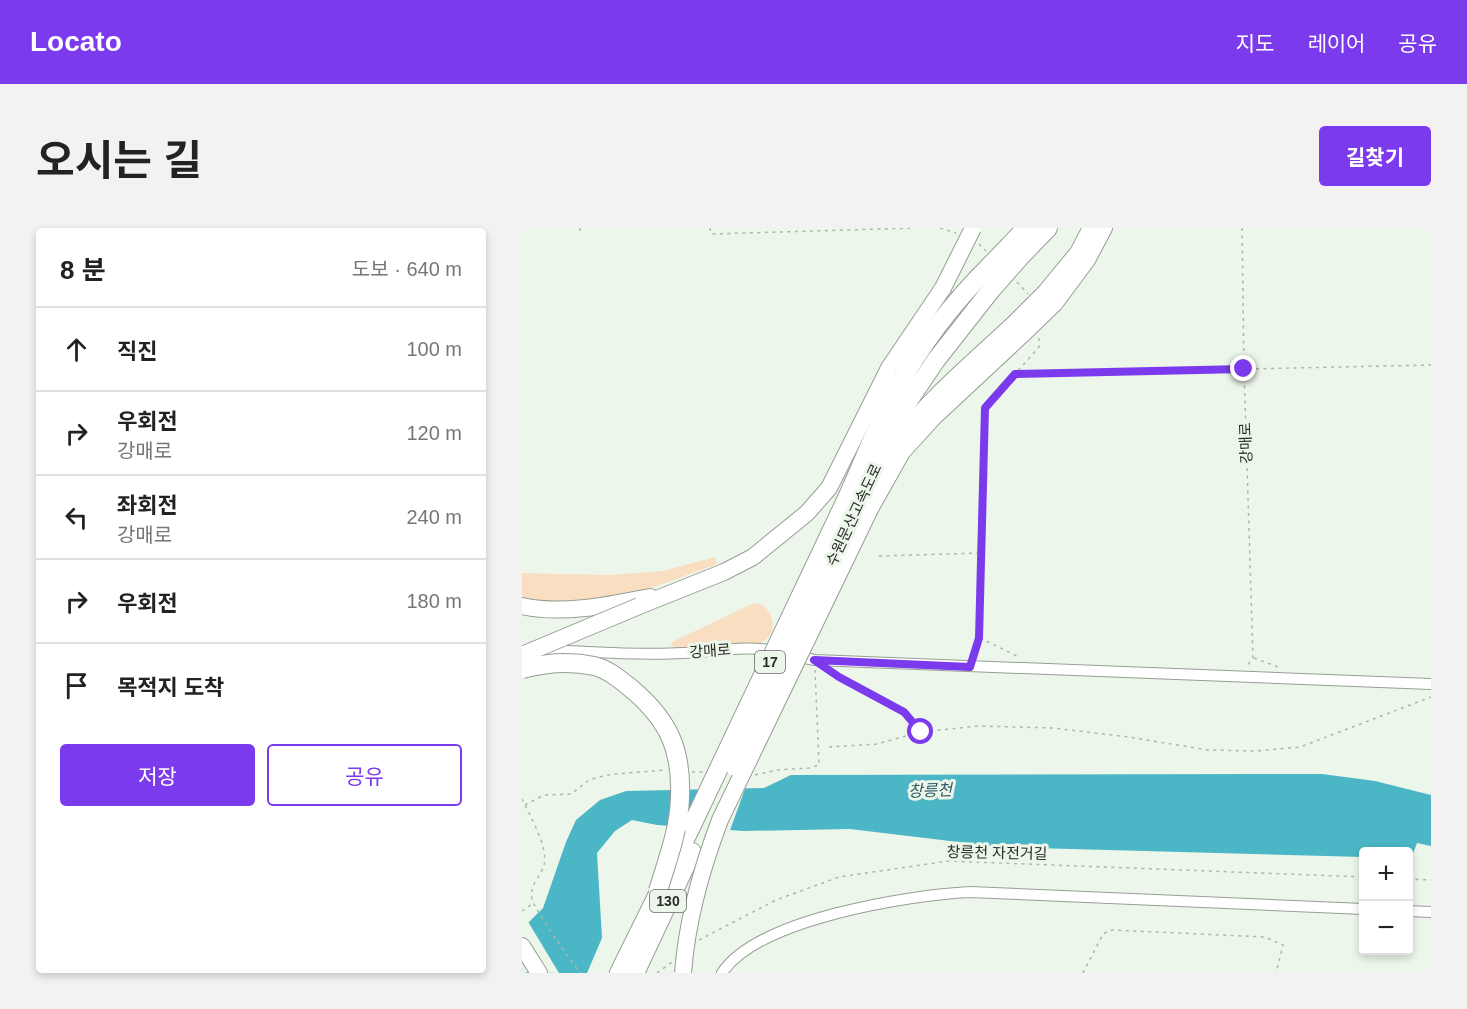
<!DOCTYPE html>
<html lang="ko">
<meta charset="utf-8">
<style>
:root{--surface:#fff;--page:#f2f2f2;--text:#222;--muted:#767676;--line:#e0e0e0;--accent:#7c3aed}
body{margin:0;font-family:Helvetica,"Noto Sans KR",sans-serif;background:var(--page);color:var(--text)}
.controls{position:absolute;right:18px;bottom:18px;display:grid;overflow:hidden;border-radius:6px;box-shadow:0 3px 9px #0003}
.controls button{width:54px;height:54px;display:grid;place-items:center;padding:0;border:0;border-bottom:2px solid var(--line);background:var(--surface);color:var(--text);font:30px sans-serif}
.stop{position:absolute;width:18px;height:18px;margin:-14px;border:4px solid #7c3aed;border-radius:50%;background:#fff}
.stop.end{background:#7c3aed;border-color:#fff;box-shadow:0 2px 6px #0008}
.list{margin:0;padding:0;list-style:none}
h2{display:flex;justify-content:space-between;align-items:center;height:78px;margin:0;padding:0 24px;font-size:26px}
h2 small{font-size:20px;font-weight:400;color:var(--muted)}
.list li{display:grid;grid-template-columns:39px 1fr auto;gap:18px;align-items:center;box-sizing:border-box;height:84px;padding:0 24px;border-top:2px solid var(--line)}
.list b{display:block;font-size:22px;white-space:nowrap}
.list p{margin:0;font-size:20px;white-space:nowrap;color:var(--muted)}
.list em{font-size:20px;font-style:normal;color:var(--muted)}
.actions{display:flex;gap:12px;padding:18px 24px}
.actions a{flex:1;padding:14px 0;border:2px solid var(--accent);border-radius:6px;text-align:center;font-size:21px;color:var(--accent)}
.actions .main{background:var(--accent);color:#fff}
.icon{flex:none;width:33px;height:33px;fill:none;stroke:currentColor;stroke-width:2;stroke-linecap:round;stroke-linejoin:round}
.map{position:relative;flex:none;width:909px;height:745px;overflow:hidden;border-radius:6px}
header{display:flex;align-items:center;gap:36px;box-sizing:border-box;height:84px;padding:0 30px;background:var(--accent);color:#fff}
header strong{font-size:28px}
nav{display:flex;gap:33px;margin-inline-start:auto;font-size:21px}
.intro{display:flex;align-items:center;justify-content:space-between;box-sizing:border-box;height:144px;padding:0 36px}
h1{margin:0;font-size:42px}
.button{padding:15px 27px;border-radius:6px;background:var(--accent);color:#fff;font-size:21px;font-weight:700}
main{display:flex;gap:36px;padding:0 36px}
aside{flex:1;background:var(--surface);border-radius:6px;box-shadow:0 3px 9px #0003}
.map>svg:first-child{display:block}
.green{fill:#f9dec1}
.water{fill:#4bb6c6}
.pier{fill:#ecf6ea}
.lines{fill:none;stroke-linecap:round;stroke-linejoin:round}
.minor-casing{stroke:#969f94;stroke-width:12}
.trunk-casing{stroke:#969f94;stroke-width:18}
.motorway-casing{stroke:#969f94;stroke-width:20}
.path{stroke:#aeb6ac;stroke-width:1.5;stroke-dasharray:3 4.5;stroke-linecap:butt}
.minor{stroke:#fff;stroke-width:10}
.trunk{stroke:#fff;stroke-width:16}
.motorway{stroke:#fff;stroke-width:18}
.trunk-bridge-casing{stroke:#969f94;stroke-width:18;stroke-linecap:butt}
.motorway-bridge-casing{stroke:#969f94;stroke-width:20;stroke-linecap:butt}
.trunk-bridge{stroke:#fff;stroke-width:16}
.motorway-bridge{stroke:#fff;stroke-width:18}
.route{stroke:#7c3aed;stroke-width:8}
.labels{text-anchor:middle;stroke-width:6;stroke-linejoin:round;paint-order:stroke}
.shield{fill:#ecf6ea;stroke:#646962;stroke-width:1.5}
.shield-label{font-size:14px;font-weight:bold;fill:#292d28}
.street-label{font-size:15px;fill:#292d28;stroke:#ecf6ea}
.water-label{font-size:16px;font-style:italic;fill:#2c5a61;stroke:#ecf6ea}
</style>
<header>
<strong>Locato</strong>
<nav><a>지도</a><a>레이어</a><a>공유</a></nav>
</header>
<div class="intro"><h1>오시는 길</h1><a class="button">길찾기</a></div>
<main>
<aside>
<h2>8 분<small>도보 · 640 m</small></h2>
<ul class="list">
<li><svg class="icon" aria-label="ahead" viewBox="0 0 24 24"><path d="M12 20V5M6 11l6-6 6 6"/></svg><div><b>직진</b></div><em>100 m</em></li>
<li><svg class="icon" aria-label="right" viewBox="0 0 24 24"><path d="M7 20v-9h11M14 6l5 5-5 5"/></svg><div><b>우회전</b><p>강매로</p></div><em>120 m</em></li>
<li><svg class="icon" aria-label="left" viewBox="0 0 24 24"><path d="M17 20v-9H6M10 6l-5 5 5 5"/></svg><div><b>좌회전</b><p>강매로</p></div><em>240 m</em></li>
<li><svg class="icon" aria-label="right" viewBox="0 0 24 24"><path d="M7 20v-9h11M14 6l5 5-5 5"/></svg><div><b>우회전</b></div><em>180 m</em></li>
<li><svg class="icon" aria-label="arrive" viewBox="0 0 24 24"><path d="M6 21V4h12l-3 4 3 4H6"/></svg><div><b>목적지 도착</b></div></li>
</ul>
<div class="actions"><a class="main">저장</a><a>공유</a></div>
</aside>
<div class="map">
<svg width="909" height="745" viewBox="0 0 909 745">
<rect width="100%" height="100%" fill="#ecf6ea"/>
<g class="green">
<path d="M193 329 195 336 113 366 44 375 0 372V345L87 347 141 343Z"/>
<path d="M232 375 241 377C248 384 253 392 250 402 242 427 201 417 181 418 170 419 157 424 149 417L150 414Z"/>
</g>
<path class="water" d="M800 546 853 553 909 567V618L895 615 889 631H887L886 624H842L841 629 478 619 328 601 222 603 135 597 110 592 93 603 75 625 80 710 65 745H0V701L21 680 44 614 54 592 78 572 104 563 242 560 269 547Z"/>
<g class="pier">
<path d="M224 558 207 605 148 601 164 595 181 559Z"/>
<path d="M5 692 37 745 0 744V697Z"/>
</g>
<g class="lines">
<g class="minor-casing">
<g id="minor">
<path d="M18 422C65 423 114 428 161 425 192 424 226 416 257 424"/>
<path d="M272 428 293 432 909 456"/>
<path d="M886 683 909 684"/>
<path d="M200 745C235 691 387 667 448 664L842 681"/>
</g>
</g>
<g class="trunk-casing">
<g id="trunk">
<path d="M533 75 565 32 582 0"/>
<path d="M348 281 380 224 411 190 502 105"/>
<path d="M0 378C41 387 87 377 128 369"/>
<path d="M117 378 202 344 231 329 285 285 307 260 367 140 421 60"/>
<path d="M0 718 17 745"/>
</g>
</g>
<g class="motorway-casing">
<g id="motorway">
<path d="M487 18 504 0"/>
<path d="M499 28 526 0"/>
<path d="M524 65 557 25 570 0"/>
<path d="M370 223C399 178 454 133 493 96"/>
<path d="M325 270C338 241 350 211 364 182 387 134 419 89 456 50"/>
<path d="M337 275 383 178 414 132 469 62"/>
<path d="M97 745 170 597"/>
<path d="M113 745 170 624"/>
</g>
</g>
<g class="path">
<path d="M58 0V5"/>
<path d="M188 0 189 6 393 0"/>
<path d="M418 0 434 5"/>
<path d="M720 0 722 141 731 430 725 438"/>
<path d="M457 16 464 23"/>
<path d="M495 54 506 66"/>
<path d="M494 146 909 137"/>
<path d="M357 328 459 325"/>
<path d="M458 410 497 429"/>
<path d="M451 429 457 410 463 180 517 119V107"/>
<path d="M732 430 759 440"/>
<path d="M308 443 382 484 399 504 456 498 531 500 607 509 685 522 735 523 778 519 909 469"/>
<path d="M307 519 355 516 398 504"/>
<path d="M170 544H181"/>
<path d="M233 547 255 542 287 540 297 537 293 442"/>
<path d="M0 571C7 586 27 620 22 637 19 649 7 656 10 671 13 683 48 731 58 745"/>
<path d="M3 577 22 567 49 566 67 552 77 549 92 546 145 542"/>
<path d="M886 651 909 652"/>
<path d="M0 683 12 675"/>
<path d="M177 712 254 672 317 649 426 633 842 649"/>
<path d="M135 745 150 734"/>
<path d="M561 745 581 706 590 702 743 709 761 717 754 745"/>
</g>
<use href="#minor" class="minor"/>
<use href="#trunk" class="trunk"/>
<use href="#motorway" class="motorway"/>
<g class="trunk-bridge-casing">
<g id="trunk-bridge">
<path d="M421 60 451 0"/>
<path d="M502 105 533 75"/>
<path d="M0 427 117 378"/>
<path d="M161 745C165 691 179 642 198 592L348 281"/>
</g>
</g>
<g class="motorway-bridge-casing">
<g id="motorway-bridge">
<path d="M456 50 487 18"/>
<path d="M469 62 499 28"/>
<path d="M493 96 524 65"/>
<path d="M0 441C23 435 49 433 72 438 86 441 100 453 111 462 147 493 160 522 158 570 157 602 145 633 136 663"/>
<path d="M212 538 337 275"/>
<path d="M170 597 325 270"/>
</g>
</g>
<use href="#trunk-bridge" class="trunk-bridge"/>
<use href="#motorway-bridge" class="motorway-bridge"/>
</g>
<g class="lines">
<path class="route" d="M399 504 382 484 317 449 292 432 448 439 457 410 463 180 493 146 722 141"/>
</g>
<g class="labels">
<g class="shield">
<rect x="233" y="423" width="30" height="22" rx="4.5"/>
<rect x="128" y="662" width="36" height="22" rx="4.5"/>
</g>
<g class="shield-label">
<text x="248" y="439">17</text>
<text x="146" y="678">130</text>
</g>
<g class="street-label">
<text transform="translate(724 215) rotate(-92)" y="5">강매로</text>
<text transform="translate(332 287) rotate(-65)" y="5">수원문산고속도로</text>
<text transform="translate(188 423) rotate(-4)" y="5">강매로</text>
<text transform="translate(475 625) rotate(1)" y="5">창릉천 자전거길</text>
</g>
<g class="water-label">
<text transform="translate(408 562) rotate(-2)" y="6">창릉천</text>
</g>
</g>
</svg>
<div class="controls">
<button>+</button>
<button>−</button>
</div>
<div class="stop" style="left:399px;top:504px"></div>
<div class="stop end" style="left:722px;top:141px"></div>
</div>
</main>
